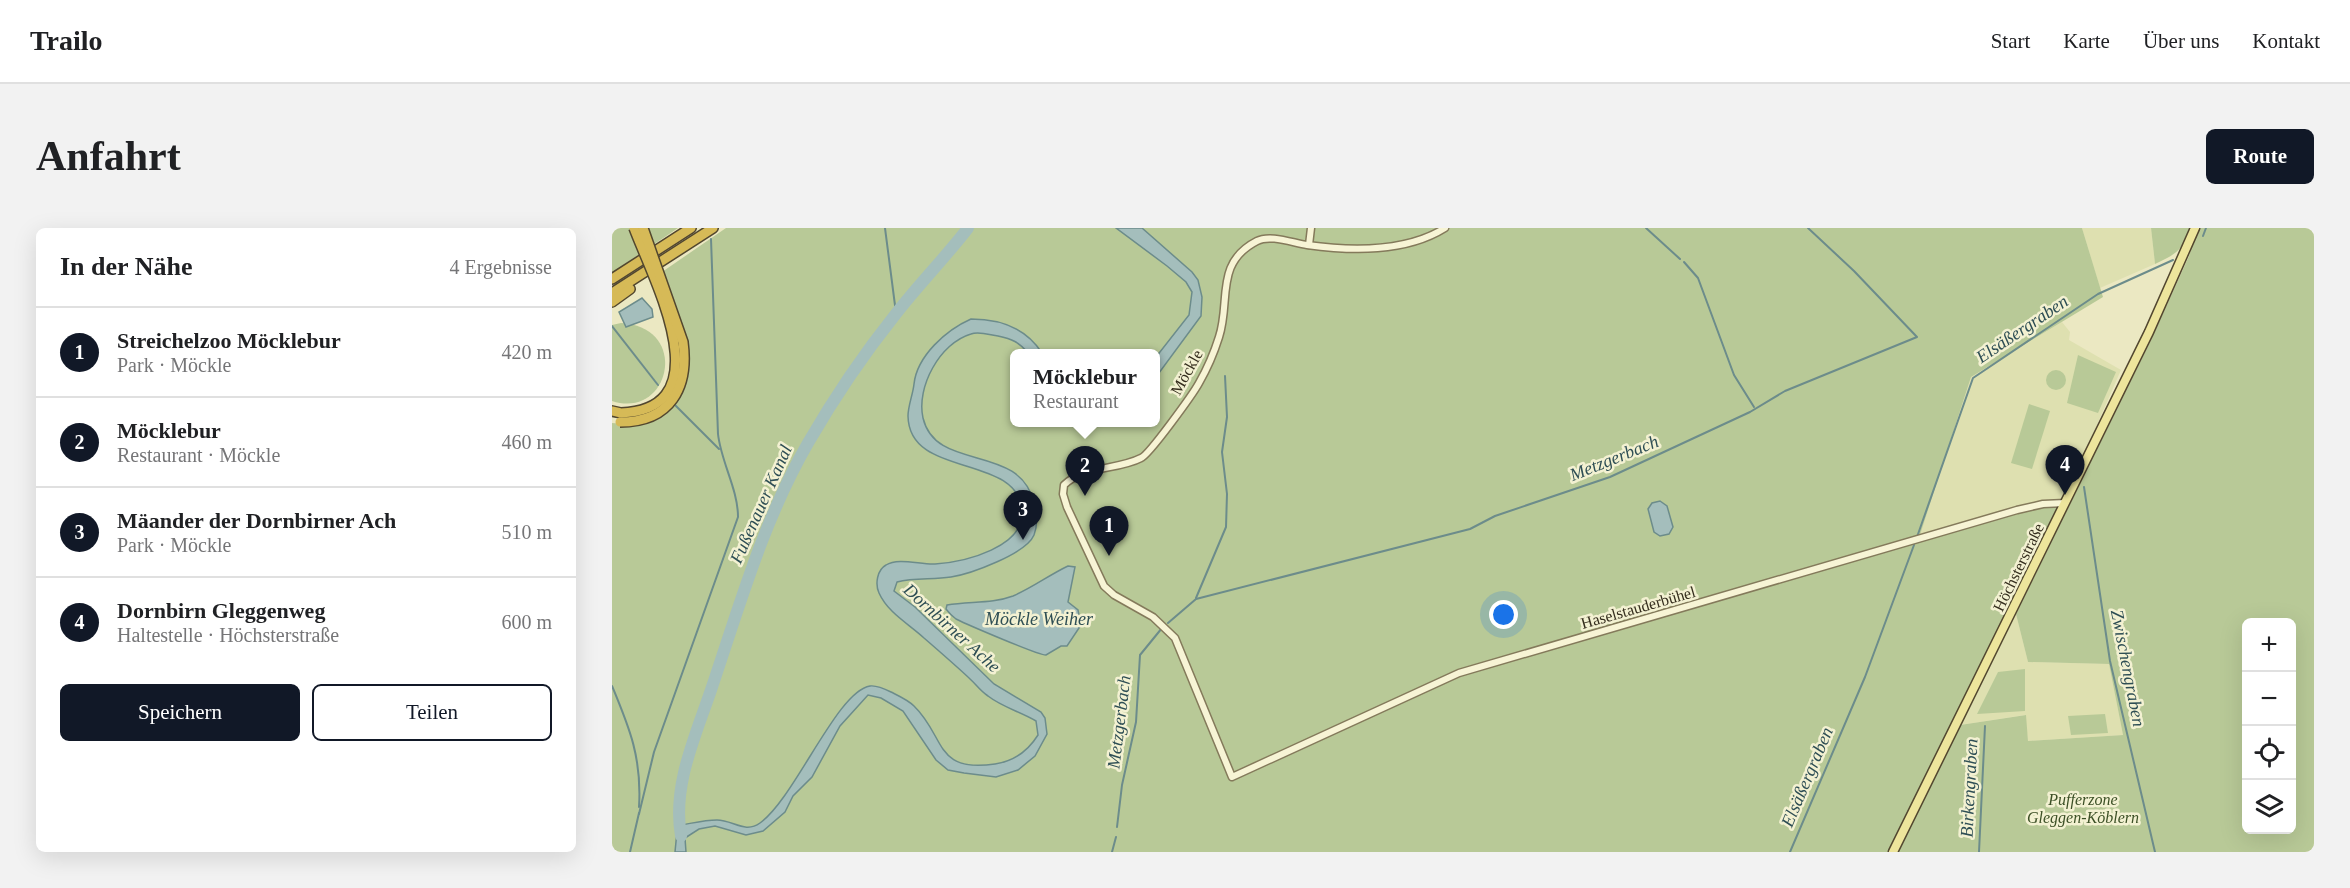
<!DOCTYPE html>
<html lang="de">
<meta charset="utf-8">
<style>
:root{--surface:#fff;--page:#f2f2f2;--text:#202124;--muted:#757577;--line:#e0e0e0;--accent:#111827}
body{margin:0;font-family:"Times New Roman",serif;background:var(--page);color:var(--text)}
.controls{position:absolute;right:18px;bottom:18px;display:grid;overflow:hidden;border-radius:9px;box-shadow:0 6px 24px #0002}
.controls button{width:54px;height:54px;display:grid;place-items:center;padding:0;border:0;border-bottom:2px solid var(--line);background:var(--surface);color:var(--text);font:30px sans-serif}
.you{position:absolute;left:892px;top:387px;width:21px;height:21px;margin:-15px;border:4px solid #fff;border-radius:50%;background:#1a73e8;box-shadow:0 0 0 9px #1a73e833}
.badge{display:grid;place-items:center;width:39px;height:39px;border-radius:50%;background:var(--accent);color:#fff;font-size:20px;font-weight:700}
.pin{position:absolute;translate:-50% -50px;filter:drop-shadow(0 2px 3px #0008)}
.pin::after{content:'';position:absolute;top:32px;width:21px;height:18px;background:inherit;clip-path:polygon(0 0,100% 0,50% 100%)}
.popup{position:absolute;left:398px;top:121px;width:150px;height:78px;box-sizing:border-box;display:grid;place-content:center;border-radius:9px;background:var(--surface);filter:drop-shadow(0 2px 4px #0005);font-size:20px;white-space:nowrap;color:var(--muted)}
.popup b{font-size:22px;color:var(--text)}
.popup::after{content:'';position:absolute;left:50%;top:100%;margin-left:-12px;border:12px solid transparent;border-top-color:var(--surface)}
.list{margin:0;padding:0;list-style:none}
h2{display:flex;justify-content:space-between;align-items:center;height:78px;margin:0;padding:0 24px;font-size:26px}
h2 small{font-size:20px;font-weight:400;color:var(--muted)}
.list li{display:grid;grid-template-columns:39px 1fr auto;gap:18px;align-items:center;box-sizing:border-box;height:90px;padding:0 24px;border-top:2px solid var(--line)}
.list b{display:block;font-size:22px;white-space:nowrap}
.list p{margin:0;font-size:20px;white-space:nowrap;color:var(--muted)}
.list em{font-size:20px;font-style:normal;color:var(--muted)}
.actions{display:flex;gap:12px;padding:18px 24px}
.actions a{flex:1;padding:14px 0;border:2px solid var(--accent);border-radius:9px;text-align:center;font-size:21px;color:var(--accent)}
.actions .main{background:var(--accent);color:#fff}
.icon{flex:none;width:33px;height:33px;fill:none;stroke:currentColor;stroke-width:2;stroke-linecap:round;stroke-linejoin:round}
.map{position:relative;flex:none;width:1702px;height:624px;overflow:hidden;border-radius:9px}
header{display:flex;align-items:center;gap:36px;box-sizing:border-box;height:84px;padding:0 30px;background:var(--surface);border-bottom:2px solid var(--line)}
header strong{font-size:28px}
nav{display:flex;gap:33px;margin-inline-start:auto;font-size:21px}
.intro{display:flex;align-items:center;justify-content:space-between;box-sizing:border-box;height:144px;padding:0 36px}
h1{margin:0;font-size:42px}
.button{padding:15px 27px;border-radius:9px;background:var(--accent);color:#fff;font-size:21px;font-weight:700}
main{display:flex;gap:36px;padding:0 36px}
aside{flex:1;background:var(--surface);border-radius:9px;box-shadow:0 6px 24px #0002}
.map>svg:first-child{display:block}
.farmland{fill:#dee0b0}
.green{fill:#b8c997;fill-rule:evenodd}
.water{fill:#a4bebc;stroke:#6c8c8b;stroke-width:1.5}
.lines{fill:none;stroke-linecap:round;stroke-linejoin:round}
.stream{stroke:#6c8c8b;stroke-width:2}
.river{stroke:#a4bebc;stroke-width:12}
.minor-casing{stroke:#847a5b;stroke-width:9}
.major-casing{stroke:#52472f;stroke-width:11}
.highway-casing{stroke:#52472f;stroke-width:12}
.minor{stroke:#f7f4d5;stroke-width:6}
.major{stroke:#ede59c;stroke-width:8}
.highway{stroke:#d6ba57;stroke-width:9}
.highway-bridge-casing{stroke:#52472f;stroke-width:12;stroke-linecap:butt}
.highway-bridge{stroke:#d6ba57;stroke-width:9}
.labels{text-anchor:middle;stroke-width:5;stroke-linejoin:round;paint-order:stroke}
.street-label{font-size:16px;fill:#352e1e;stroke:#f3f1d2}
.park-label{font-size:16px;font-style:italic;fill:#3c5026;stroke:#f3f1d2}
.water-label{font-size:18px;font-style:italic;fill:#2e4e54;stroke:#f3f1d2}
</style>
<header>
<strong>Trailo</strong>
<nav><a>Start</a><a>Karte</a><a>Über uns</a><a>Kontakt</a></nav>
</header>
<div class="intro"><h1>Anfahrt</h1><a class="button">Route</a></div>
<main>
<aside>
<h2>In der Nähe<small>4 Ergebnisse</small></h2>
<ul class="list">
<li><span class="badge">1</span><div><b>Streichelzoo Möcklebur</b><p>Park · Möckle</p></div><em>420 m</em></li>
<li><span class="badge">2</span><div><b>Möcklebur</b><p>Restaurant · Möckle</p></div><em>460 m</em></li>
<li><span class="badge">3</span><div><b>Mäander der Dornbirner Ach</b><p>Park · Möckle</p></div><em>510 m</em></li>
<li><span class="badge">4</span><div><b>Dornbirn Gleggenweg</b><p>Haltestelle · Höchsterstraße</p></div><em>600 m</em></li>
</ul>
<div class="actions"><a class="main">Speichern</a><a>Teilen</a></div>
</aside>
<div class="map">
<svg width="1702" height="624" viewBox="0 0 1702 624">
<rect width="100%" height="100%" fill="#ebe8c2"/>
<g class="farmland">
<path d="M1470 0H1539L1543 36 1488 60Z"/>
<path d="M1450 94 1458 104 1457 112 1509 142 1449 279 1308 307 1359 149Z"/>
<path d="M1404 386 1416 434 1497 436 1511 507 1416 513 1413 487 1348 497Z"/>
</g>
<g class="green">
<path d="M0 0H66L0 45Z"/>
<path d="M114 0H1470L1491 69 1359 149 1308 307 1429 278 1449 279 1278 624H0V195L24 197 67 169 73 159 76 124 50 44ZM402 125H544V194H402Z"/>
<path d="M1539 0H1579C1570 23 1564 26 1543 36Z"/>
<path d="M1586 0H1702V624H1285L1348 497 1414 487 1416 513 1511 507 1497 436 1416 434 1404 386 1539 112 1577 28ZM1634 394H1680V602H1634Z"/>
<path d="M9 95C79 99 58 192 0 173V97Z"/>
<path d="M1466 127 1504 144 1486 185 1455 175Z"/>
<circle cx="1444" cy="152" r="10"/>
<path d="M1417 176 1438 183 1420 241 1399 235Z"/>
<path d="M1413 441V483L1365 486 1386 444Z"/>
<path d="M1493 486 1496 505 1459 507 1456 488Z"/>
</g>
<g class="water">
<path d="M504 0H530L580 44 586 52 590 69 589 88 544 149V129L577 87 580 64 574 54 555 38Z"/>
<path d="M30 70 40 81 41 89 14 99 7 84Z"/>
<path d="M359 91C389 91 414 100 430 125H416C407 114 400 111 386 108 378 107 367 103 359 106 328 115 304 159 311 190 324 245 408 214 422 275 425 286 426 297 422 307 414 326 358 346 339 349 320 352 303 349 285 354L282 363 303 379 382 456 429 484 433 490 435 506 423 528 406 542 384 549 352 545 336 542 324 532 291 483 269 470 256 467 228 498 200 549 181 568 173 584 151 603 134 607 103 598 87 601 73 610 74 624H63L66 593 69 597C81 595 93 592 105 592 121 592 133 606 148 595 183 570 225 463 258 458 265 457 273 461 279 464 287 468 296 472 302 478 334 509 322 545 383 536 403 533 416 523 426 507L424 493C409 484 390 479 376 468 368 463 363 455 356 449 342 436 327 423 312 410 297 396 276 385 267 365 263 356 265 342 274 337 286 329 309 337 323 336 353 334 414 319 410 282 405 225 297 251 296 188 296 178 301 166 302 156 305 128 334 102 359 91Z"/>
<path d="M1048 273 1055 278 1061 299 1057 306 1048 308 1042 304 1036 281 1040 275Z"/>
<path d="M456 338 463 339 456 374 466 382 469 397 455 418H449L434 427C428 428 354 396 344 391 340 388 337 385 334 381L335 377C357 373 380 376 401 368 420 360 437 347 456 338Z"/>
</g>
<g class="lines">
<g class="stream">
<path d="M273 0 284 85"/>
<path d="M1034 0 1068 31"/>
<path d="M1591 8 1594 0"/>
<path d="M1072 34 1086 50 1122 147 1142 179"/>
<path d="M0 98 46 157"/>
<path d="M60 174 107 221"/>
<path d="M1472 259 1498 433 1543 624"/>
<path d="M1305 309 1361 150 1486 66 1561 32"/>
<path d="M584 370 614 299 615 266 610 224 615 189 613 148"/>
<path d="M556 395 584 371 858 301 883 288 998 249 1138 184 1173 163 1305 109 1242 43 1196 0"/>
<path d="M0 458C18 501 30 531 27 579"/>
<path d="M27 586 42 524 126 289C126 261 109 234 106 206L99 11"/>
<path d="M505 599 510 557 524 494 528 427 550 400"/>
<path d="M18 624 27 585"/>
<path d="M500 624 504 609"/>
<path d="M1178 624 1253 449 1302 317"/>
<path d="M1367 624 1373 498"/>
</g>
<path class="river" d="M69 608C60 557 84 507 100 459 128 376 152 291 196 215 222 170 251 127 283 87 306 57 333 30 356 0"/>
<g class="minor-casing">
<g id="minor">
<path d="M833 0C793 25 739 23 695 17 681 15 658 6 645 13 602 35 619 73 607 109 602 125 595 141 587 155 581 166 537 227 529 230 506 242 471 238 452 257L451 266 455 279 492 358 502 367 541 389 563 410 620 549 847 445 1405 282 1431 276 1453 275"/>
<path d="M697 17 699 0"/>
</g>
</g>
<g class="major-casing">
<path id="major" d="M1281 624 1537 104 1583 0"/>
</g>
<g class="highway-casing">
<g id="highway">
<path d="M0 51 79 0"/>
<path d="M0 65 101 0"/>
<path d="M0 74 18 61"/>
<path d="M0 183 9 185"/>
</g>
</g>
<use href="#minor" class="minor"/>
<use href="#major" class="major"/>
<use href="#highway" class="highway"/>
<g class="highway-bridge-casing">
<g id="highway-bridge">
<path d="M9 185C112 181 41 51 22 0"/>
<path d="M8 194C59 194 77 159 71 114L31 0"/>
</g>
</g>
<use href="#highway-bridge" class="highway-bridge"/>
</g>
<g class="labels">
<g class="street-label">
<text transform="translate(574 144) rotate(-61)" y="6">Möckle</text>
<text transform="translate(1406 339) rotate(-64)" y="6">Höchsterstraße</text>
<text transform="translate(1026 379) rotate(-16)" y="6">Haselstauderbühel</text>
</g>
<g class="park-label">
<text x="1471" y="577">Pufferzone<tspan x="1471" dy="18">Gleggen-Köblern</tspan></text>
</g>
<g class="water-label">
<text transform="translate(1410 101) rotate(-34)" y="6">Elsäßergraben</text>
<text transform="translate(1002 230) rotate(-22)" y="6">Metzgerbach</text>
<text transform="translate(149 276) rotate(-66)" y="6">Fußenauer Kanal</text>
<text x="427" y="397">Möckle Weiher</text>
<text transform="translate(340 400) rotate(42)" y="6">Dornbirner Ache</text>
<text transform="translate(1516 440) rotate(79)" y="6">Zwischengraben</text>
<text transform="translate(507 494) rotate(-83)" y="6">Metzgerbach</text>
<text transform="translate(1195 549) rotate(-67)" y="6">Elsäßergraben</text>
<text transform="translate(1357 560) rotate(-87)" y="6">Birkengraben</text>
</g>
</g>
</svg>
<div class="controls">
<button>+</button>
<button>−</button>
<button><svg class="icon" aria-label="locate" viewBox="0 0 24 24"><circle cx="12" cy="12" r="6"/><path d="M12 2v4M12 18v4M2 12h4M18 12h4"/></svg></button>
<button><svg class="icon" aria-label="layers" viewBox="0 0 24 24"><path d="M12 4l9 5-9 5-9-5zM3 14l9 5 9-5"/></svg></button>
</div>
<div class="you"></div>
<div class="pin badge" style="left:497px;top:328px">1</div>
<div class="pin badge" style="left:473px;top:268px">2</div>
<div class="popup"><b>Möcklebur</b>Restaurant</div>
<div class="pin badge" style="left:411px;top:312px">3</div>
<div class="pin badge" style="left:1453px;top:267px">4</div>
</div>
</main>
